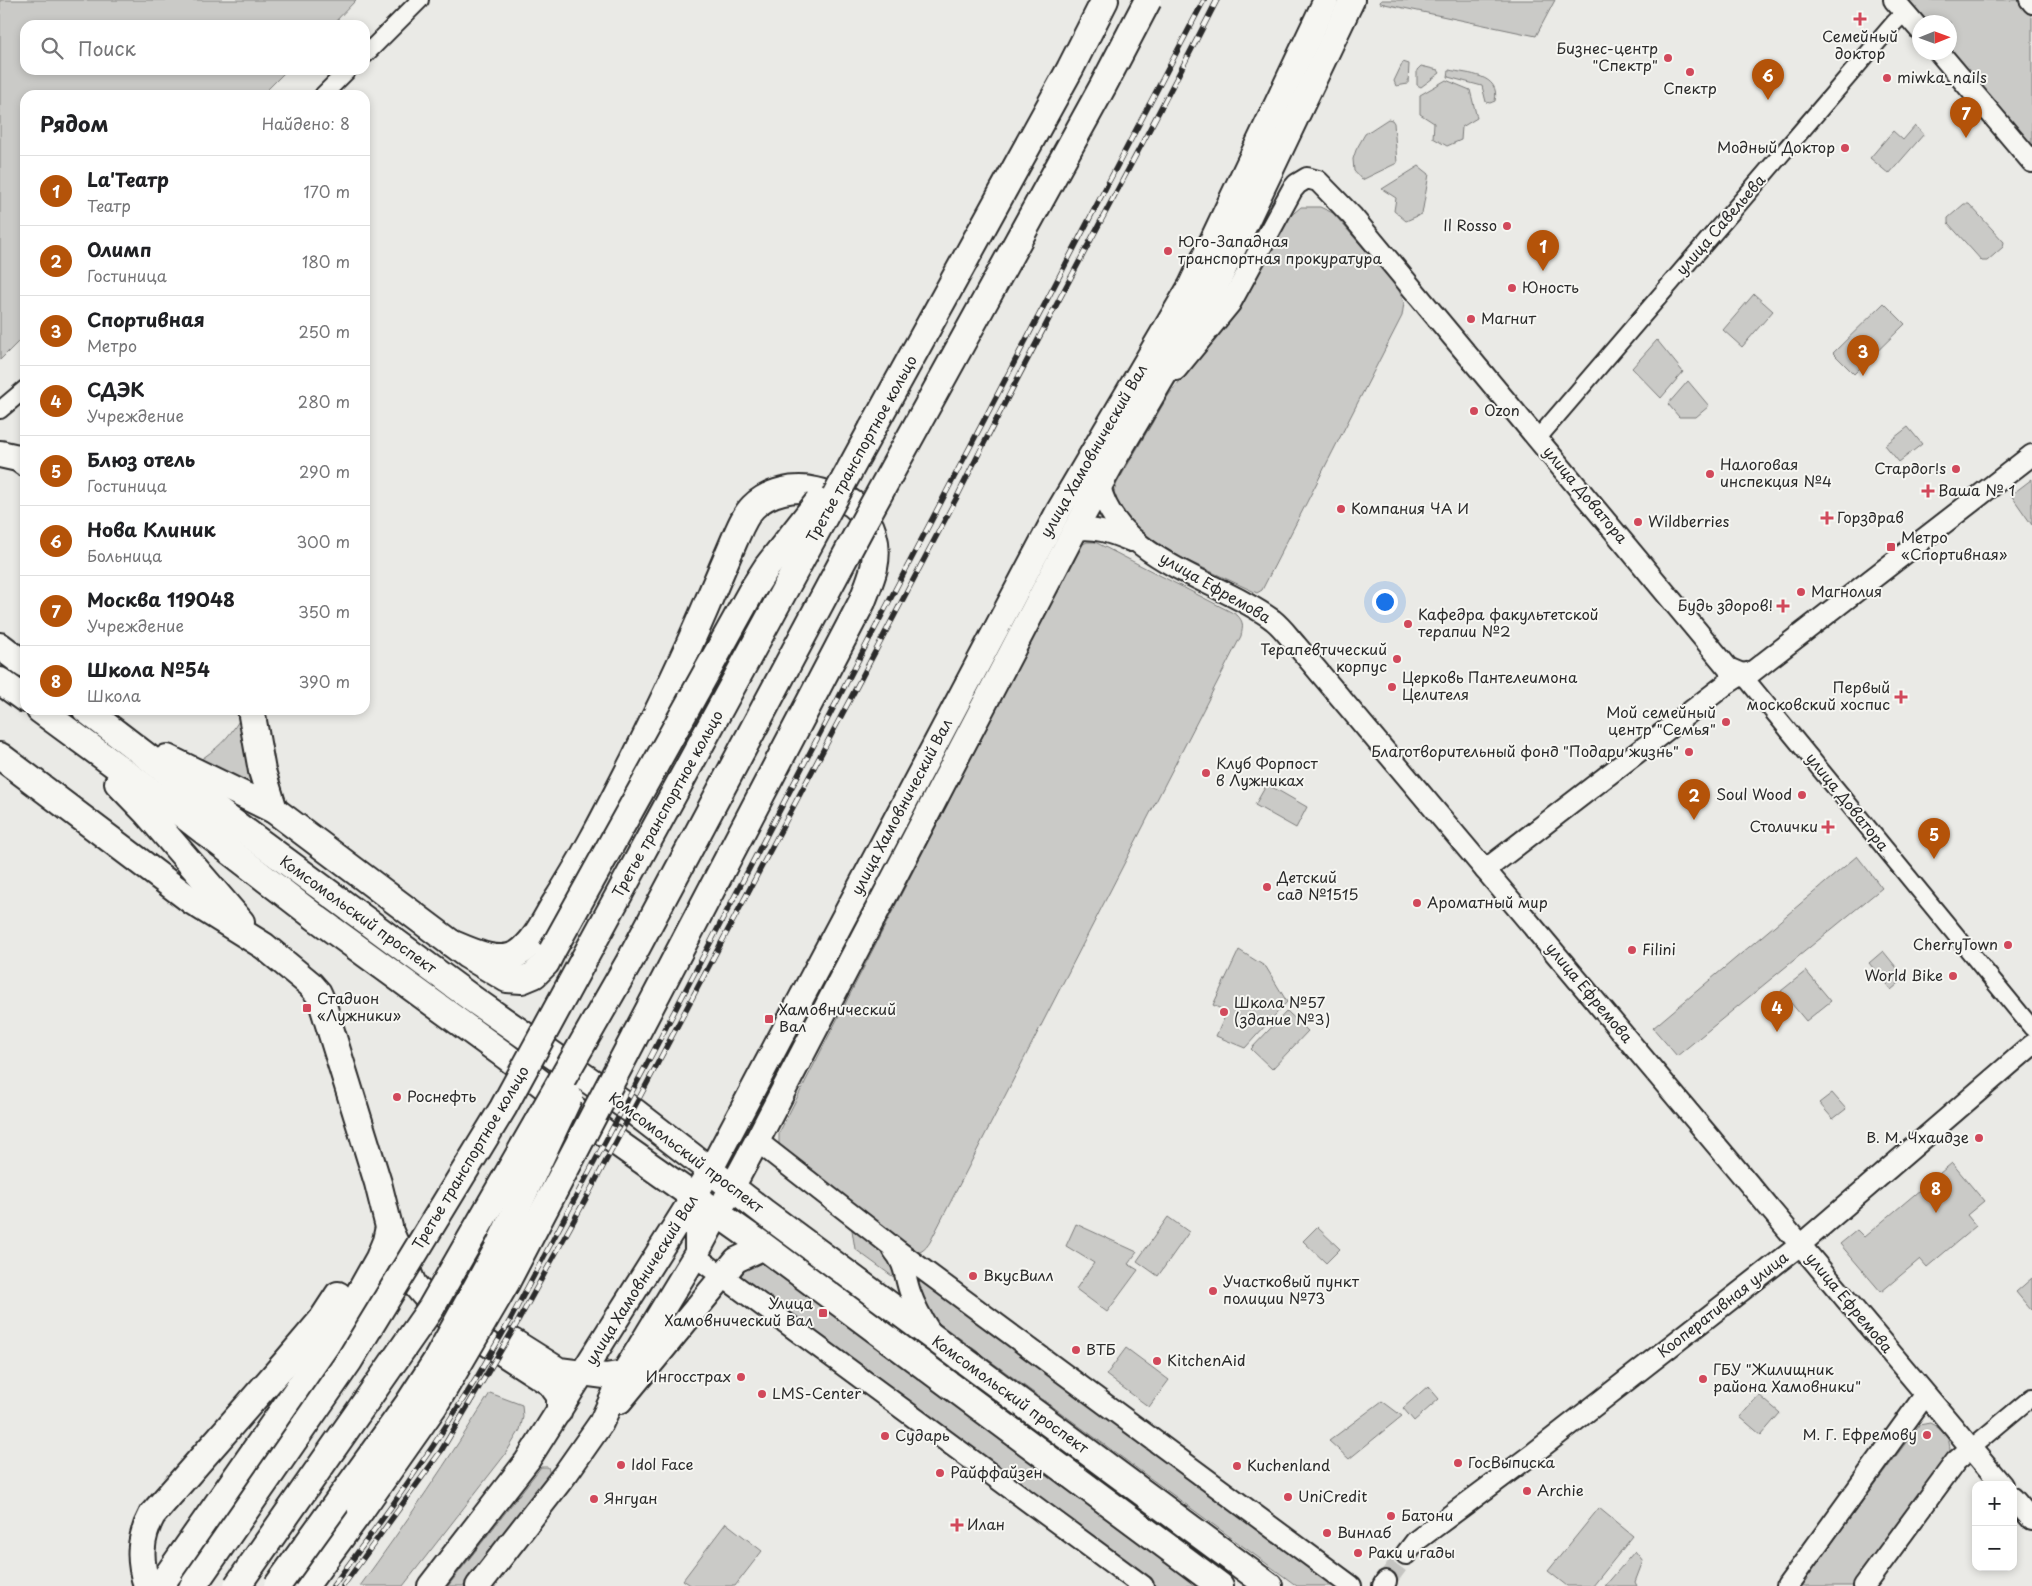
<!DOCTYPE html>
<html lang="ru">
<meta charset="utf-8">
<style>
:root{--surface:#fff;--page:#f6f6f6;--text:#202124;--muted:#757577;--line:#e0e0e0;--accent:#b45309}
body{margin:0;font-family:"Playpen Sans",sans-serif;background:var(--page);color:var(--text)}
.controls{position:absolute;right:15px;bottom:15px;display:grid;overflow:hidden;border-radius:10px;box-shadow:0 2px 8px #0003}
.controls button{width:45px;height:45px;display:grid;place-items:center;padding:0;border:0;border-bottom:1px solid var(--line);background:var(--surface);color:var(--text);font:25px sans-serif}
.compass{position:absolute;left:1912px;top:15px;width:45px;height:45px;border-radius:50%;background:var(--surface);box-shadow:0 2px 8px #0003;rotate:89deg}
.you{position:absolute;left:1384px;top:601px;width:18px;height:18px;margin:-12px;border:4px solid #fff;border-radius:50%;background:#1a73e8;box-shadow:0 0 0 8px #1a73e833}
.badge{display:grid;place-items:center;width:32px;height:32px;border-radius:50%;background:var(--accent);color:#fff;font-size:16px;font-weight:700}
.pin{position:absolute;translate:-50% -41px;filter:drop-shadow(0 1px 2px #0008)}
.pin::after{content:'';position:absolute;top:26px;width:18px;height:15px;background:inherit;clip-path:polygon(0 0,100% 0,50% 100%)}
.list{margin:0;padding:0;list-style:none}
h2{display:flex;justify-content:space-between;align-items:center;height:65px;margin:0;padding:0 20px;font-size:21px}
h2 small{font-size:16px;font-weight:400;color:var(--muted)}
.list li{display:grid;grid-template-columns:32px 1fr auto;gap:15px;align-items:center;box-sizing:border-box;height:70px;padding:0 20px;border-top:1px solid var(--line)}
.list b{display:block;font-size:19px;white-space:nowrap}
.list p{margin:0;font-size:16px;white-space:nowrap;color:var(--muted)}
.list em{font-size:16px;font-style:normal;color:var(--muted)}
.icon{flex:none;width:28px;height:28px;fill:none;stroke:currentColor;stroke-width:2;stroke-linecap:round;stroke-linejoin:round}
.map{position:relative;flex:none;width:2032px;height:1586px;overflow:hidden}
.search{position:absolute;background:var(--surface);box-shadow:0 2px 8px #0003;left:20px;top:20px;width:350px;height:55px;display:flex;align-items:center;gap:12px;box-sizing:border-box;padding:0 18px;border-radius:15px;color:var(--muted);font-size:19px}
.panel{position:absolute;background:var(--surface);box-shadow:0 2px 8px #0003;left:20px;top:90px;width:350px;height:625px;border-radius:15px}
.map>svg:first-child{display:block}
.green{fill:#cacac7;stroke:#7a7a79}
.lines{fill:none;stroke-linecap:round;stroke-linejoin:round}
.tertiary-tunnel{stroke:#c4c4c1;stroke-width:20;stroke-dasharray:20 10;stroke-linecap:butt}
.minor-casing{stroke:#2b2b2b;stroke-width:20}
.tertiary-casing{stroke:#2b2b2b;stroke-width:24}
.secondary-casing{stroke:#2b2b2b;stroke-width:28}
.primary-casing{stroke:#2b2b2b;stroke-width:30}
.minor{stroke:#f6f6f2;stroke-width:16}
.tertiary{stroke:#f6f6f2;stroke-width:20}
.secondary{stroke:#f6f6f2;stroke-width:24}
.primary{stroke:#f6f6f2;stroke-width:26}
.rail-casing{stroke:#2b2b2b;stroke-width:5.5}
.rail{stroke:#f6f6f2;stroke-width:4;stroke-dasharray:11;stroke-linecap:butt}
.primary-bridge-casing{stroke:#2b2b2b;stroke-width:30;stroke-linecap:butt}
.primary-bridge{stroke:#f6f6f2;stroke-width:26}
.poi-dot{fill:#d1495b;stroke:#f6f6f2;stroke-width:2}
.labels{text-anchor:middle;stroke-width:4;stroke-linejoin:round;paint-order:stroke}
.poi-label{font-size:15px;fill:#2b2b2b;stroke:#f6f6f2;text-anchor:start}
.street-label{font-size:15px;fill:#2b2b2b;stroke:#f6f6f2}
</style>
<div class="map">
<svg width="2032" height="1586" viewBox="0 0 2032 1586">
<rect width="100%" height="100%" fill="#eaeae6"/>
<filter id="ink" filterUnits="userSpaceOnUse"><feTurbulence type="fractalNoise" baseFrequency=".02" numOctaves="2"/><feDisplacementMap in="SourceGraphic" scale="10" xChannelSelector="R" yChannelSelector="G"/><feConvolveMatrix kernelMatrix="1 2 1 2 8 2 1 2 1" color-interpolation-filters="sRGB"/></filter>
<g filter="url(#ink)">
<g class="green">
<path d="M0 0H356L332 25H25V70H287L262 95H25V335L0 360Z"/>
<path d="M1381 0H1555L1536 36 1380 3Z"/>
<path d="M1906 0H2019L2032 17V153L1950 52V22H1924Z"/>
<path d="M1403 62 1409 64 1408 84 1396 86 1394 81Z"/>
<path d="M1421 66 1438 70 1440 73 1421 87 1417 85V70Z"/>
<path d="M1449 70C1468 74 1501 74 1495 101L1490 103 1486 102 1482 86 1448 77Z"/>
<path d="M1446 80 1470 90 1477 118 1462 127 1461 140 1447 146 1433 138 1434 123 1420 114V95Z"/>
<path d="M1388 119 1392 120 1394 123 1397 163 1362 180 1354 171 1353 159 1356 150 1365 134Z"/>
<path d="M1915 126 1924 134 1889 174 1870 158 1893 131 1903 140Z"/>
<path d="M1419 166 1429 174 1422 214 1406 221 1394 211 1396 198 1382 189Z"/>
<path d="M1964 204H1969L2004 242 2003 247 1987 261H1982L1948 223V218Z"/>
<path d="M1301 207H1320L1333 213 1398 288 1404 303 1402 316 1262 590 1257 593 1145 541 1111 501 1117 483 1168 396 1218 333 1288 218Z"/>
<path d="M1754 294 1773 311 1742 347 1723 330Z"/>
<path d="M1884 303 1905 324 1854 374 1833 353Z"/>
<path d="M1657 340 1683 372 1661 398 1632 368Z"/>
<path d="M1688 381 1709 406 1696 417H1679L1668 404Z"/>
<path d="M1908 427 1922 444 1899 462 1885 445Z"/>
<path d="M2032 479V525L2011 495Z"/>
<path d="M1087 542H1095L1237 615C1244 622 1243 626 1241 636L930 1242C925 1250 920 1254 911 1253L779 1146V1133L1077 551 1081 545Z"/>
<path d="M240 719 262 796 197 762C217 749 228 739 240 719Z"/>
<path d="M1267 784 1307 807 1296 828 1255 805Z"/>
<path d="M1857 856 1882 888 1677 1056 1653 1028Z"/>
<path d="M1239 950 1266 967 1287 1002 1245 1048 1216 1036 1227 1012 1213 1005Z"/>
<path d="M1883 951 1905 978 1891 990 1869 963Z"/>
<path d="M1806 971 1831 1001 1806 1021 1781 991Z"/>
<path d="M1287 1011 1308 1031 1272 1069 1251 1049Z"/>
<path d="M1832 1093 1846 1109 1833 1119 1819 1103Z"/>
<path d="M1952 1163 1984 1201 1967 1215 1976 1226 1927 1267 1920 1259 1881 1292 1840 1244 1857 1230 1864 1237Z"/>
<path d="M1168 1217 1189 1232 1158 1276 1137 1261Z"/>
<path d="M851 1224 893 1260 896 1277 892 1276 855 1249Z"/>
<path d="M1076 1224 1137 1252 1128 1264 1138 1270 1107 1312 1076 1289 1094 1263 1066 1246Z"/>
<path d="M1317 1227 1340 1249 1326 1263 1303 1241Z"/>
<path d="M758 1261 816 1301 1199 1586H1153L741 1283 738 1278 739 1265Z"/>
<path d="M911 1270 1337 1586H1297L925 1313Z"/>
<path d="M2032 1278V1309L2031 1310 2016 1292Z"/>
<path d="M1126 1348 1169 1380 1149 1407 1106 1375Z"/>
<path d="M1428 1386 1439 1399 1414 1421 1403 1408Z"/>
<path d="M490 1393 522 1405 523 1417 520 1430 504 1456 403 1586H360C406 1523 449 1459 490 1393Z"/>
<path d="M1759 1395 1780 1413 1761 1435 1740 1417Z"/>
<path d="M1382 1401 1402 1416 1349 1459 1329 1441Z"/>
<path d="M1930 1423C1947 1432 1952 1440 1949 1459L1854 1586H1800L1919 1425Z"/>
<path d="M541 1467H548L550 1475 465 1586H448Z"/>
<path d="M1599 1508 1633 1536 1593 1586H1567L1548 1571Z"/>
<path d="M726 1523 762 1551 735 1586H692L683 1580Z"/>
<path d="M1635 1551 1643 1561 1635 1582 1637 1586H1605Z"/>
</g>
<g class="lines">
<path class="tertiary-tunnel" d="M1386 1581 1406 1554"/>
<g class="minor-casing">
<g id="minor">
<path d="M2028 0 2032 5"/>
<path d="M365 55 420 0"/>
<path d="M323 95 348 70"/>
<path d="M0 410 25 389"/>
<path d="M1538 438 1894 23 1904 13"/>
<path d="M1742 674 2032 1028"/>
<path d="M1971 1448 2032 1397"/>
</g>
</g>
<g class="tertiary-casing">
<g id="tertiary">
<path d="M1894 0 1920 30"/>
<path d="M1939 52 2032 162"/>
<path d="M1176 370 1230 304 1292 190 1297 184 1307 178 1318 181 1352 216 1728 668 1742 674"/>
<path d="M1100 485C1115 559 1219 580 1273 620 1282 627 1289 637 1297 646L2002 1485"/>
<path d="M1075 530C1097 527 1111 533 1131 541"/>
<path d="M1485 870 1725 685 1742 674 1752 672 2032 455"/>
<path d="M757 1141 898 1251 1351 1586"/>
<path d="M695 1197V1256L1143 1586"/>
<path d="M894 1251C905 1263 905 1278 910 1292 915 1306 922 1319 930 1331"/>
<path d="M2013 1498 2032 1520"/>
<path d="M1406 1554 1416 1541 1534 1453 1800 1245 2032 1045"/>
<path d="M1383 1586 1386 1581"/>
<path d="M1787 1586 1925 1395"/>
<path d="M1864 1586 1956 1461 1971 1448"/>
</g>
</g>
<g class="secondary-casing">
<g id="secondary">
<path d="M389 1227 414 1284 437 1311 550 1384 559 1396V1412"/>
<path d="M513 1341 559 1370 605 1376 624 1373"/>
<path d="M620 1401 736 1260 764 1247"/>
<path d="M430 1586 527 1461 711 1169 1059 510 1191 285 1326 0"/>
<path d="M478 1586 566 1473 601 1423 624 1373 695 1256 757 1141 1075 530 1115 458 1212 294 1352 0"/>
</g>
</g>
<g class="primary-casing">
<g id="primary">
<path d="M872 429 1070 69 1105 0"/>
<path d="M0 454 18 458 25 463"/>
<path d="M0 646 25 665"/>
<path d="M0 681 25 699"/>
<path d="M40 710 183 815 315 917 507 1057 619 1144 755 1240 1220 1586"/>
<path d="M86 710 226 817 474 1000 636 1113 765 1213 1269 1586"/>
<path d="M251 710 262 771 274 810"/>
<path d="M0 756 192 901 264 946 310 984 318 993 322 1002 378 1183 389 1227 386 1241 379 1258 356 1299 311 1370 160 1586"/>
<path d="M167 758 274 810 467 955 507 979 522 980 534 975 546 963 552 951"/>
<path d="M118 783 147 813 241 922"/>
<path d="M451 943C470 951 500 966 519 953 535 942 545 920 554 905 584 859 608 811 633 762 658 712 682 662 704 611 714 588 724 564 734 541 739 530 744 516 753 507 769 491 795 486 816 491 828 494 843 497 853 504 873 519 879 545 874 568 871 580 866 591 862 602L634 1038"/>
<path d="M147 1586C139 1560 139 1539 152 1515L287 1361 321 1321 338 1295"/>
<path d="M305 1586 361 1510"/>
</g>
</g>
<use href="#minor" class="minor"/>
<use href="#tertiary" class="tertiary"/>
<use href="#secondary" class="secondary"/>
<use href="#primary" class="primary"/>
<g class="rail-casing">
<g id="rail">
<path d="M333 1586 391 1507 433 1446 476 1379 509 1322 651 1056 1204 0"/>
<path d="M343 1586 441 1451 516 1325 589 1193 957 497C1040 330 1132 167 1217 0"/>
</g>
</g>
<use href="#rail" class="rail"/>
<g class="primary-bridge-casing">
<g id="primary-bridge">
<path d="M552 951 751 592 767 567 818 502"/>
<path d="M361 1510 434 1406 506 1283 634 1038"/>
<path d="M193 1586 349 1361 503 1108 872 429"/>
<path d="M237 1586 431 1308 628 964 862 525 1103 86 1148 0"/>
<path d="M277 1586 408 1404 436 1361 498 1248 569 1097"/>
</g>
</g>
<use href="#primary-bridge" class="primary-bridge"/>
</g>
</g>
<g class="poi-dot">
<path d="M1857.5 11.5h5v5h5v5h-5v5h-5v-5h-5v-5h5z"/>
<circle cx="1668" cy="58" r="5"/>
<circle cx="1690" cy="72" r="5"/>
<circle cx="1887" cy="78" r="5"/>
<circle cx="1845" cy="148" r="5"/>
<circle cx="1507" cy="226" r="5"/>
<circle cx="1168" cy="251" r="5"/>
<circle cx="1512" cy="288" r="5"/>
<circle cx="1471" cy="319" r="5"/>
<circle cx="1474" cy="411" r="5"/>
<circle cx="1956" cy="469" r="5"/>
<circle cx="1710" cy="474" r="5"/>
<path d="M1925.5 483.5h5v5h5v5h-5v5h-5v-5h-5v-5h5z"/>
<circle cx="1341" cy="509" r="5"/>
<path d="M1824.5 510.5h5v5h5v5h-5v5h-5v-5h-5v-5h5z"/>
<circle cx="1638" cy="522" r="5"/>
<rect x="1886" y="542" width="10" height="10" rx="2.5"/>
<circle cx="1801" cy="592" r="5"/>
<path d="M1780.5 598.5h5v5h5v5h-5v5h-5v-5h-5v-5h5z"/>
<circle cx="1408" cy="624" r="5"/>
<circle cx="1397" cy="659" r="5"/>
<circle cx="1392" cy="687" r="5"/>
<path d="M1898.5 689.5h5v5h5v5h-5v5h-5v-5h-5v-5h5z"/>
<circle cx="1726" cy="722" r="5"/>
<circle cx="1689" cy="752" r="5"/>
<circle cx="1206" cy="773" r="5"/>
<circle cx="1802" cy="795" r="5"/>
<path d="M1825.5 819.5h5v5h5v5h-5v5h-5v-5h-5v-5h5z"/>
<circle cx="1267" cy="887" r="5"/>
<circle cx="1417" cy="903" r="5"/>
<circle cx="2008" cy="945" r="5"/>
<circle cx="1632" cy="950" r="5"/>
<circle cx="1953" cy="976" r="5"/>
<rect x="302" y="1003" width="10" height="10" rx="2.5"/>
<circle cx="1224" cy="1012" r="5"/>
<rect x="764" y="1014" width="10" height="10" rx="2.5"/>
<circle cx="397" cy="1097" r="5"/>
<circle cx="1979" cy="1138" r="5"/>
<circle cx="973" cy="1276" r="5"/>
<circle cx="1213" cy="1291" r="5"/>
<rect x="818" y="1308" width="10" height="10" rx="2.5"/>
<circle cx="1076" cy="1350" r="5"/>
<circle cx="1157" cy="1361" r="5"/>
<circle cx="741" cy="1377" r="5"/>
<circle cx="1703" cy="1379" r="5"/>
<circle cx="762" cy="1394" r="5"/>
<circle cx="1927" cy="1435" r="5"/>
<circle cx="885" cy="1436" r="5"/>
<circle cx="1458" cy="1463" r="5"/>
<circle cx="621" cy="1465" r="5"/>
<circle cx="1237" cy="1466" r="5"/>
<circle cx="940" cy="1473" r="5"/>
<circle cx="1527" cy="1491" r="5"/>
<circle cx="1288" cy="1497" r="5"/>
<circle cx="594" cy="1499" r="5"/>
<circle cx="1391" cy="1516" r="5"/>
<path d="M954.5 1517.5h5v5h5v5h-5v5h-5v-5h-5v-5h5z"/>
<circle cx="1327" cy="1533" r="5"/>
<circle cx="1358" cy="1553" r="5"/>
</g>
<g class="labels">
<g class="poi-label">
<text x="1860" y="42" text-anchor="middle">Семейный<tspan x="1860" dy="17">доктор</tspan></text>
<text x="1658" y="54" text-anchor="end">Бизнес-центр<tspan x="1658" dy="17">"Спектр"</tspan></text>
<text x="1897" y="83">miwka_nails</text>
<text x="1690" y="94" text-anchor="middle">Спектр</text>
<text x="1835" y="153" text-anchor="end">Модный Доктор</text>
<text x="1497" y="231" text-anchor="end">Il Rosso</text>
<text x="1178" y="247">Юго-Западная<tspan x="1178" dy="17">транспортная прокуратура</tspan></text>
<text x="1522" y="293">Юность</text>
<text x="1481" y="324">Магнит</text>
<text x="1484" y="416">Ozon</text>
<text x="1720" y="470">Налоговая<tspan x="1720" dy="17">инспекция №4</tspan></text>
<text x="1946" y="474" text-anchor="end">Стардог!s</text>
<text x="1938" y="496">Ваша № 1</text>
<text x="1351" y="514">Компания ЧА И</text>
<text x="1837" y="523">Горздрав</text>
<text x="1648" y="527">Wildberries</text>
<text x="1901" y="543">Метро<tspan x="1901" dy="17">«Спортивная»</tspan></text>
<text x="1811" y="597">Магнолия</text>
<text x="1773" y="611" text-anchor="end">Будь здоров!</text>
<text x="1418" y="620">Кафедра факультетской<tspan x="1418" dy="17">терапии №2</tspan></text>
<text x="1387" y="655" text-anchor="end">Терапевтический<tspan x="1387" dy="17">корпус</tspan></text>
<text x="1402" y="683">Церковь Пантелеимона<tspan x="1402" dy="17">Целителя</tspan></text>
<text x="1890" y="693" text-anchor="end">Первый<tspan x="1890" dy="17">московский хоспис</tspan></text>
<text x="1716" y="718" text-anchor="end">Мой семейный<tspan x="1716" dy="17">центр "Семья"</tspan></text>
<text x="1679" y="757" text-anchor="end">Благотворительный фонд "Подари жизнь"</text>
<text x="1216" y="769">Клуб Форпост<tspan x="1216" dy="17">в Лужниках</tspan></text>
<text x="1792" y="800" text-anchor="end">Soul Wood</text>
<text x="1818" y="832" text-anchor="end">Столички</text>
<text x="1277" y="883">Детский<tspan x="1277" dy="17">сад №1515</tspan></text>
<text x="1427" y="908">Ароматный мир</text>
<text x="1998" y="950" text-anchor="end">CherryTown</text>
<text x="1642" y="955">Filini</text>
<text x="1943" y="981" text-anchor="end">World Bike</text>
<text x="317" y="1004">Стадион<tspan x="317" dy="17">«Лужники»</tspan></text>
<text x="1234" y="1008">Школа №57<tspan x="1234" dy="17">(здание №3)</tspan></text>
<text x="779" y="1015">Хамовнический<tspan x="779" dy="17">Вал</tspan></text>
<text x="407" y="1102">Роснефть</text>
<text x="1969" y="1143" text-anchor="end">В. М. Чхаидзе</text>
<text x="983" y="1281">ВкусВилл</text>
<text x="1223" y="1287">Участковый пункт<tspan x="1223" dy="17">полиции №73</tspan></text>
<text x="813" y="1309" text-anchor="end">Улица<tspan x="813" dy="17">Хамовнический Вал</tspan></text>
<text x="1086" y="1355">ВТБ</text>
<text x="1167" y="1366">KitchenAid</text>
<text x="1713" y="1375">ГБУ "Жилищник<tspan x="1713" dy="17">района Хамовники"</tspan></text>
<text x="731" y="1382" text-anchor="end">Ингосстрах</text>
<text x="772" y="1399">LMS-Center</text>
<text x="1917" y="1440" text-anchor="end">М. Г. Ефремову</text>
<text x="895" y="1441">Сударь</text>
<text x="1468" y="1468">ГосВыписка</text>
<text x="631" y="1470">Idol Face</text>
<text x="1247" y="1471">Kuchenland</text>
<text x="950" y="1478">Райффайзен</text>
<text x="1537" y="1496">Archie</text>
<text x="1298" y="1502">UniCredit</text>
<text x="604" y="1504">Янгуан</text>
<text x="1401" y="1521">Батони</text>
<text x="967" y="1530">Илан</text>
<text x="1337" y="1538">Винлаб</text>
<text x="1368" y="1558">Раки и гады</text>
</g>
<g class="street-label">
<text transform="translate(1721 225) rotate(-49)" y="5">улица Савельева</text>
<text transform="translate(862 449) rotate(-61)" y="5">Третье транспортное кольцо</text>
<text transform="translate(1094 451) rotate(-60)" y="5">улица Хамовнический Вал</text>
<text transform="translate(1585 495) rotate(50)" y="5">улица Доватора</text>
<text transform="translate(1215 588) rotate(30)" y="5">улица Ефремова</text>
<text transform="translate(1847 802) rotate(51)" y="5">улица Доватора</text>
<text transform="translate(668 804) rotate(-61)" y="5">Третье транспортное кольцо</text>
<text transform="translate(902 807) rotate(-62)" y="5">улица Хамовнический Вал</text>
<text transform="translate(358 915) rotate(36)" y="5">Комсомольский проспект</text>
<text transform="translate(1589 993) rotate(50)" y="5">улица Ефремова</text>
<text transform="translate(686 1153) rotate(37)" y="5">Комсомольский проспект</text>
<text transform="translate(471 1158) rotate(-59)" y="5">Третье транспортное кольцо</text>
<text transform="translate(642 1280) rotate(-58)" y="5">улица Хамовнический Вал</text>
<text transform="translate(1849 1303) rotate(50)" y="5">улица Ефремова</text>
<text transform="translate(1723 1305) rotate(-38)" y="5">Кооперативная улица</text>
<text transform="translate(1010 1395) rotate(36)" y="5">Комсомольский проспект</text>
</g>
</g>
</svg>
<div class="controls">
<button>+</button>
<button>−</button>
</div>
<svg class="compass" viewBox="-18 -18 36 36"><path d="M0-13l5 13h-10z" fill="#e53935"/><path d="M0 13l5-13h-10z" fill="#757577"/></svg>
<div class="you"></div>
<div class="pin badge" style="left:1543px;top:271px">1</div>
<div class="pin badge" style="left:1694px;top:820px">2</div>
<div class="pin badge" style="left:1863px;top:376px">3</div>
<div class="pin badge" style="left:1777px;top:1032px">4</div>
<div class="pin badge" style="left:1934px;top:859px">5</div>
<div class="pin badge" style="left:1768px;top:100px">6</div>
<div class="pin badge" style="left:1966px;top:138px">7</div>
<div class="pin badge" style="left:1936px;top:1213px">8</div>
<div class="search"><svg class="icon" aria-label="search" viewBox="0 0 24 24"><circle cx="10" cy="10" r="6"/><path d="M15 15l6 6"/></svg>Поиск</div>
<section class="panel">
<h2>Рядом<small>Найдено: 8</small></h2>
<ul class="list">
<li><span class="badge">1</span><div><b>La'Театр</b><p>Театр</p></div><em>170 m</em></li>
<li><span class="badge">2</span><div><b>Олимп</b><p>Гостиница</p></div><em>180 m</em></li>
<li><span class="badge">3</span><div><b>Спортивная</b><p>Метро</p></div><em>250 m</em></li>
<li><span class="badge">4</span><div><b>СДЭК</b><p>Учреждение</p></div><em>280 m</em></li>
<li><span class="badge">5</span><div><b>Блюз отель</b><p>Гостиница</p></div><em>290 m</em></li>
<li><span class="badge">6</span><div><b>Нова Клиник</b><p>Больница</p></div><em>300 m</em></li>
<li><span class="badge">7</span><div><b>Москва 119048</b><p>Учреждение</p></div><em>350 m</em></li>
<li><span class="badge">8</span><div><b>Школа №54</b><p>Школа</p></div><em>390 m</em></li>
</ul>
</section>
</div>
